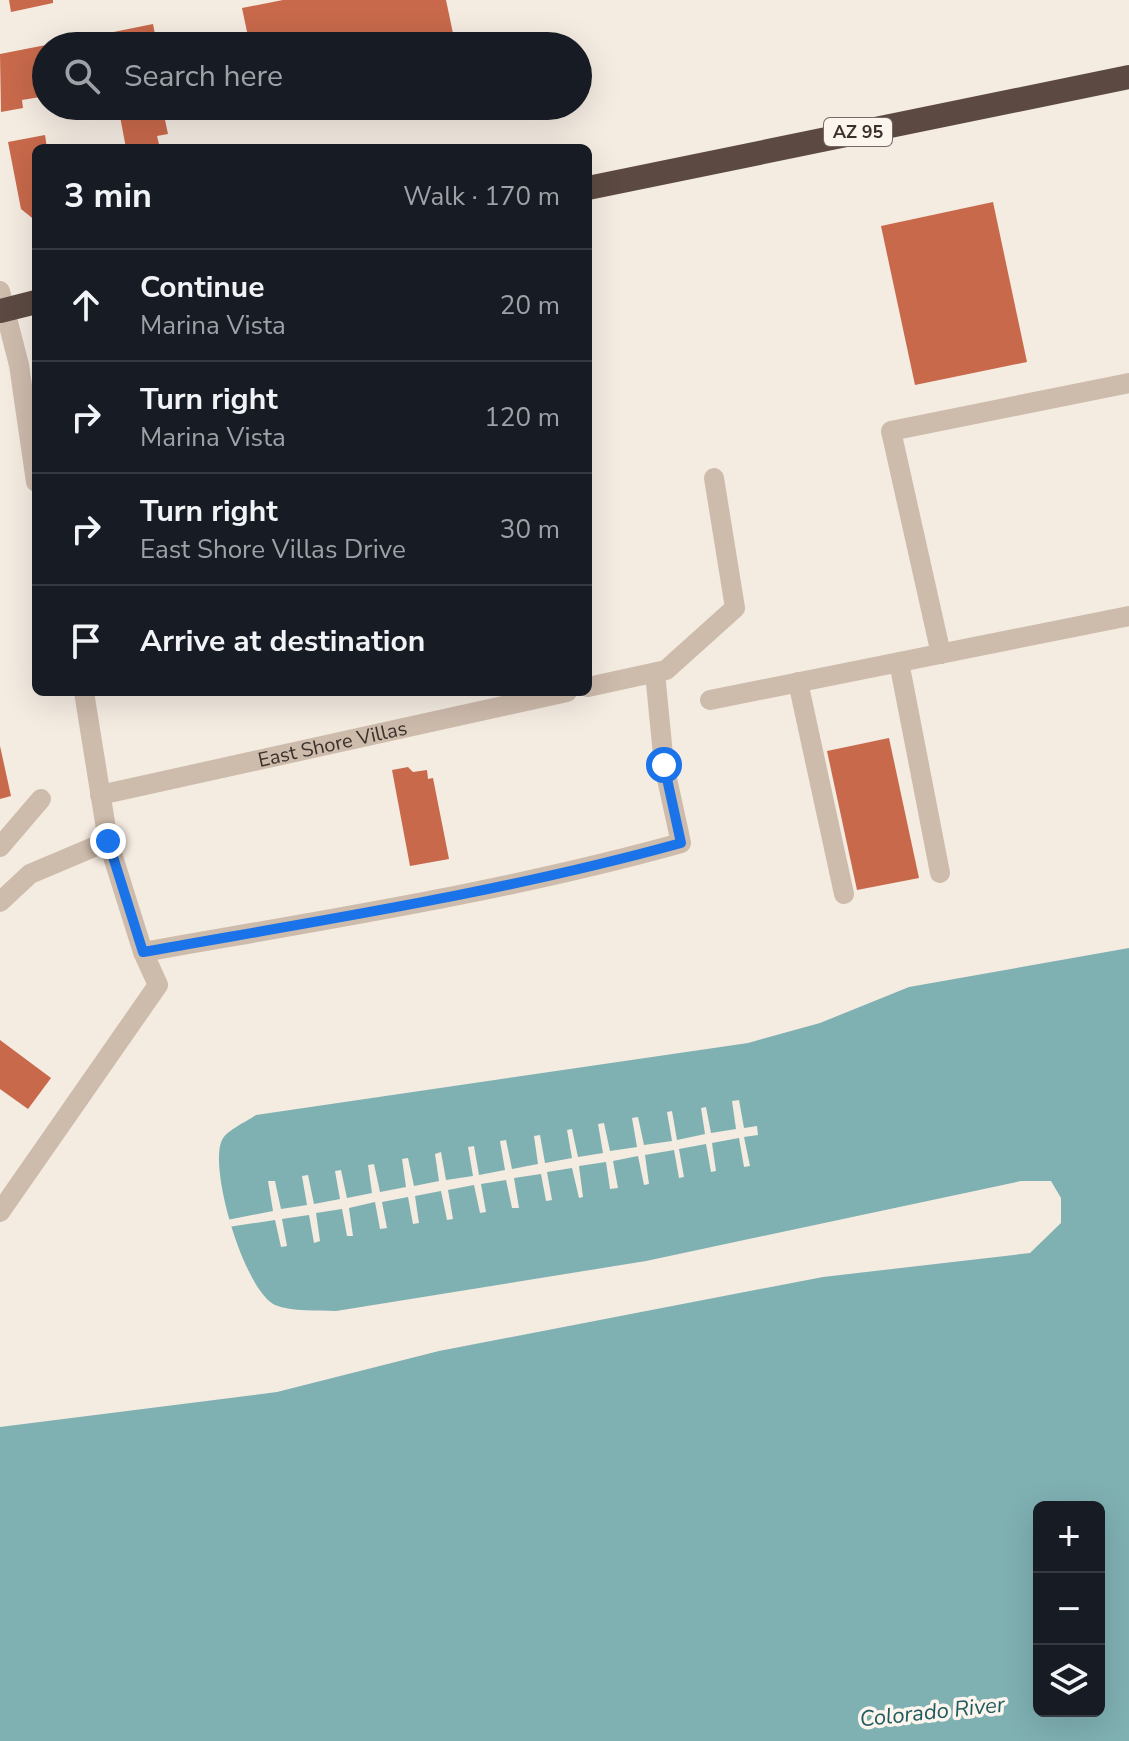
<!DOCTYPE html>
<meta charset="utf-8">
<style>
:root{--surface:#171b24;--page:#20242c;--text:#f1f3f6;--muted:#9ea1a6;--line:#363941}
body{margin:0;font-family:"Nunito Sans",sans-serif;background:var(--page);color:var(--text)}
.controls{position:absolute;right:24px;bottom:24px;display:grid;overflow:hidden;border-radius:12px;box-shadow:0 8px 32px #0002}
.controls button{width:72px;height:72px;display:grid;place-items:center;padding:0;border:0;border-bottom:2px solid var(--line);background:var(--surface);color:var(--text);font:40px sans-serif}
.stop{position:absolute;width:24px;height:24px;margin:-18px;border:6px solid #1a73e8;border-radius:50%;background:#fff}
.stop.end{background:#1a73e8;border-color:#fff;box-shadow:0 2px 8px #0008}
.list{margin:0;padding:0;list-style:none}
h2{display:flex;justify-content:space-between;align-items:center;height:104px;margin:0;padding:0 32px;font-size:34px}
h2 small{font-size:26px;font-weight:400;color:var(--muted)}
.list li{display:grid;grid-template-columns:52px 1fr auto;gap:24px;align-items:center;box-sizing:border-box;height:112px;padding:0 32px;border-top:2px solid var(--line)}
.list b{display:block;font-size:30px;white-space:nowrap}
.list p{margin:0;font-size:26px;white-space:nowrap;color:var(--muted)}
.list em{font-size:26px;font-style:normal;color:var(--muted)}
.icon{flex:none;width:44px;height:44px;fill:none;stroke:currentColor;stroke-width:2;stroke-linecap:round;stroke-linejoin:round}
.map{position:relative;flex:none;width:1129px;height:1741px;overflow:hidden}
.search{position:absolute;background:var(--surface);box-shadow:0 8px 32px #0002;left:32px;top:32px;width:560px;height:88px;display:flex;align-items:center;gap:20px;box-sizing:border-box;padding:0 28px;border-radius:44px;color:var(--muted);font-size:30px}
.panel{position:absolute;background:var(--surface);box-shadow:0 8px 32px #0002;left:32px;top:144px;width:560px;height:552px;border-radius:12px}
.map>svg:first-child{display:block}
.water{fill:#7fb0b2;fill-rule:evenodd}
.pier{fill:#f4ebe1}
.building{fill:#c8694b}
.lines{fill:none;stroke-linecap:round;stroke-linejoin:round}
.minor{stroke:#cdbbac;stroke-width:20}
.highway{stroke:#5c4a42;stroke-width:24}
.route{stroke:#1a73e8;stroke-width:10}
.labels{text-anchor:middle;stroke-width:7;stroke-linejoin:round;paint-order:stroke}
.shield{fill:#fbf5ee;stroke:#756b66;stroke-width:2}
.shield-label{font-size:18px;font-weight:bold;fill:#3b302b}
.street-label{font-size:20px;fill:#3b302b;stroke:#fbf5ee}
.water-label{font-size:22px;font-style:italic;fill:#1f5a5e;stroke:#fbf5ee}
</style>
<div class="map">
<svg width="1129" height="1741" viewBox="0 0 1129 1741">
<rect width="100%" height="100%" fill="#f4ebe1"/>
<path class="water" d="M1129 948V1741H0V1427L277 1392 439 1351 823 1277 1030 1253 1061 1223V1198L1051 1181H1021L646 1261 336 1311C318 1310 292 1312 275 1305 245 1292 208 1168 222 1140 227 1130 246 1122 256 1115L748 1043 820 1023 909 987ZM1039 1507H1099V1711H1039Z"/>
<path class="pier" d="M739 1100 744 1128 757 1126 758 1135 744 1137 750 1166 744 1167 739 1138 712 1143 716 1171 711 1172 706 1144 679 1149 684 1177 679 1178 674 1150 645 1155 649 1184 644 1185 638 1156 613 1161 618 1188 610 1189 606 1162 579 1166 583 1197 579 1198 572 1168 547 1172 552 1200 546 1201 541 1174 514 1178 519 1208H512L506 1180 481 1184 486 1212 480 1213 474 1185 448 1190 453 1219 447 1220 441 1191 415 1196 419 1223 413 1224 408 1197 382 1202 387 1228 380 1229 375 1202 349 1208 353 1236H347L342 1209 316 1213 320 1241 314 1243 309 1215 282 1219 287 1246 281 1247 275 1220 228 1227 227 1220 273 1211 268 1181H275L281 1209 307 1205 302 1176 308 1175 314 1204 340 1199 335 1171 341 1170 347 1198 372 1193 368 1165 374 1164 380 1192 406 1187 402 1159 408 1158 414 1186 439 1181 435 1154 441 1152 446 1180 473 1176 468 1147 474 1146 479 1175 505 1170 500 1141 506 1140 512 1169 538 1164 534 1136 540 1135 545 1163 572 1158 567 1130 572 1129 578 1157 603 1153 598 1124 604 1123 610 1151 637 1147 632 1118 638 1117 644 1145 672 1141 667 1112 672 1111 677 1140 705 1134 701 1108 706 1107 711 1133 736 1129 732 1101Z"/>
<g class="building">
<path d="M9 0H53V3L11 12Z"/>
<path d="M283 0H446L454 38 416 46H250L242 8Z"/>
<path d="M153 24 157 44 49 46V45Z"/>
<path d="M46 45V96L22 100 23 108 1 112 0 54Z"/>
<path d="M118 106H162L168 134 157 136 160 148H126Z"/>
<path d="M45 135 47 148H36V221L21 209 8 142Z"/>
<path d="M993 202 1027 362 915 385 881 226Z"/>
<path d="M889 738 919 878 857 890 827 751Z"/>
<path d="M0 746 11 796 0 799Z"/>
<path d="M408 767 413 772 427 770 428 779 433 778 449 859 410 866 392 770Z"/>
<path d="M0 1040 51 1078 28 1109 0 1089Z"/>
</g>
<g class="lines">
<g class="minor">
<path d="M0 291 19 365 36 482"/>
<path d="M941 654 891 431 1129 383"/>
<path d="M899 662 940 873"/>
<path d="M798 682 844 894"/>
<path d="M588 687 666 670 735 608 714 478"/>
<path d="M710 700 1129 616"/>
<path id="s1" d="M100 795 567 692"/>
<path d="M0 847 41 799"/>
<path d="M0 902 30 874 108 841"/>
<path d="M143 952C323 920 505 892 681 843L664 765 655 673"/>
<path d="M0 1212 158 985 143 952 108 841 84 692"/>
</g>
<g class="highway">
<path d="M588 188 1129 77"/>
<path d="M0 311 36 302"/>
</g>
</g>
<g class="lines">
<path class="route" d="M108 841 143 952C323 920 504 892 681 843L664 765"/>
</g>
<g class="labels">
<rect class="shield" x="824" y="118" width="68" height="28" rx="6"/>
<g class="shield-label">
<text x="858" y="138">AZ 95</text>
</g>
<g class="street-label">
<text dy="7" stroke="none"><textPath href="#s1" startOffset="238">East Shore Villas</textPath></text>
</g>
<g class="water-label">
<text transform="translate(932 1711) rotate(-6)" y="8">Colorado River</text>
</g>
</g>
</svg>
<div class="controls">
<button>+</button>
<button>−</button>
<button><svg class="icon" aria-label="layers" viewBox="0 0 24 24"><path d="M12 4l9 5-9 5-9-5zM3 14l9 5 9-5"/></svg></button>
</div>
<div class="stop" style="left:664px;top:765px"></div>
<div class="stop end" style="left:108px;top:841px"></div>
<div class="search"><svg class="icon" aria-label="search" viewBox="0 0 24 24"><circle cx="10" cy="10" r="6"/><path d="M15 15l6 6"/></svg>Search here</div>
<section class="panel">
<h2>3 min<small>Walk · 170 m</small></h2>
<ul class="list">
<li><svg class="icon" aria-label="ahead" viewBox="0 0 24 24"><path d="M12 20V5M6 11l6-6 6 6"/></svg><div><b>Continue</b><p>Marina Vista</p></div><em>20 m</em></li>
<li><svg class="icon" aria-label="right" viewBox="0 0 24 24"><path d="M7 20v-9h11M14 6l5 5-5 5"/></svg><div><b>Turn right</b><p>Marina Vista</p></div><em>120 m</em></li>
<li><svg class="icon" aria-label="right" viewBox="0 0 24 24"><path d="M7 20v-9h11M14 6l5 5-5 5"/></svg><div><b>Turn right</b><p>East Shore Villas Drive</p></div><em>30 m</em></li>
<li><svg class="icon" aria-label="arrive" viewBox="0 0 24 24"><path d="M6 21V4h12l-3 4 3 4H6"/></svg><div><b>Arrive at destination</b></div></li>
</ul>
</section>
</div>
